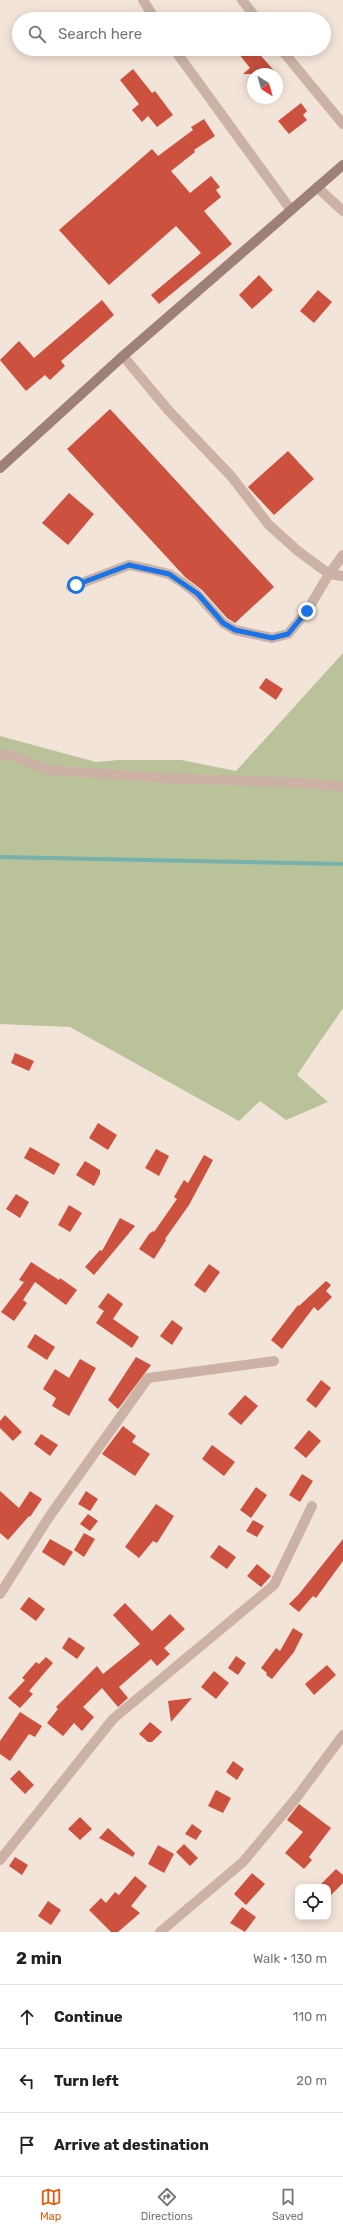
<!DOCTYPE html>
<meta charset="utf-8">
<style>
:root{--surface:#fff;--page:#f2f2f2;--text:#222;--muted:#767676;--line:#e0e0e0;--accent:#ea580c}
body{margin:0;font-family:Rubik,sans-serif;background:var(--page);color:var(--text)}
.controls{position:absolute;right:12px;bottom:12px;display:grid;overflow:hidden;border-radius:8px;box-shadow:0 2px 10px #0003}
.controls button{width:36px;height:36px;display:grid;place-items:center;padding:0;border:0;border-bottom:1px solid var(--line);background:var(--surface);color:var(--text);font:20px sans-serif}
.compass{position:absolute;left:247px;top:68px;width:36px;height:36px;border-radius:50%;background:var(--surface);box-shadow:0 2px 10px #0003;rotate:143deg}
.stop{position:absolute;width:12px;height:12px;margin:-9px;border:3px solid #1a73e8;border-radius:50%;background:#fff}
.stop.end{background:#1a73e8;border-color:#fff;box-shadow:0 1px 4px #0008}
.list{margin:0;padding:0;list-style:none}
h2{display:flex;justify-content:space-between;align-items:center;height:52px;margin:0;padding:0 16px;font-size:17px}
h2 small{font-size:13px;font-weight:400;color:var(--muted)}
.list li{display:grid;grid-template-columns:26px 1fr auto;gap:12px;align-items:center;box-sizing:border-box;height:64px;padding:0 16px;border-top:1px solid var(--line)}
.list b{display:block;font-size:15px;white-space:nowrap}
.list em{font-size:13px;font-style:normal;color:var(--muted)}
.icon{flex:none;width:22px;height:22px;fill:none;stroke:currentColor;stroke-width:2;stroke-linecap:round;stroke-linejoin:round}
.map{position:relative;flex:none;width:343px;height:1932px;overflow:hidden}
.search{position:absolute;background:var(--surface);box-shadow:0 2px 10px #0003;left:12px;right:12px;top:12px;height:44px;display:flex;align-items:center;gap:10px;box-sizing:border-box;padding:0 14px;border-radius:22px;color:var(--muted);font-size:15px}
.sheet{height:244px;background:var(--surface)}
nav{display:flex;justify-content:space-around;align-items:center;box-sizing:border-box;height:56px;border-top:1px solid var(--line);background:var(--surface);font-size:11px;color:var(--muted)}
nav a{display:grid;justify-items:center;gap:2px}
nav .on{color:var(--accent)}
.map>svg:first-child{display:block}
.green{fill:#b9c299}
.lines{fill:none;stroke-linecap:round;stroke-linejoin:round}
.stream{stroke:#77b1ad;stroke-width:4}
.building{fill:#cc513e}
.street{stroke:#cbb2a5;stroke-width:10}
.secondary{stroke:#9f8076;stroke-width:10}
.route{stroke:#1a73e8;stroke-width:5}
</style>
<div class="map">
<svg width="343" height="1932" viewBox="0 0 343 1932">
<rect width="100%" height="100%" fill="#f3e4d9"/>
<path class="green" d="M343 653V1008L297 1075 328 1102 286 1120 260 1101 239 1121 70 1027 0 1024V736L96 762 119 760H181L236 771Z"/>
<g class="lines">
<path class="stream" d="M0 857 343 864"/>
</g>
<g class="building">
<path d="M235 49H255L277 74H243L250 68Z"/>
<path d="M133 69 152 93 155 91 173 115 157 127 148 116 142 122 132 110 139 104 120 80Z"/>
<path d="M301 103 307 111 303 115 307 120 289 134 278 121Z"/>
<path d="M204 119 215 136 194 150 195 152 171 171 190 193 211 176 220 187 216 190 221 197 204 211 232 244 159 304 151 295 201 253 176 226 109 285 59 230 152 149 158 156 193 130 191 127Z"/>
<path d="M259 275 273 290 252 309 239 295Z"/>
<path d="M318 290 332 302 314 323 300 311Z"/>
<path d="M102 300 114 315 61 361 65 366 50 380 45 375 26 391 0 360 19 341 34 358Z"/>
<path d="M110 409 274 587 235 623 227 618 202 590 185 577 67 449Z"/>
<path d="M288 451 314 479 274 515 248 487Z"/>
<path d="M69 493 94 514 68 545 42 523Z"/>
<path d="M266 678 283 689 276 700 259 688Z"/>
<path d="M15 1053 34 1061 29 1071 11 1063Z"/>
<path d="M98 1123 117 1135 108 1150 89 1138Z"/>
<path d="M30 1147 60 1164 54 1175 24 1158Z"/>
<path d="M156 1149 169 1156 159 1176 145 1168Z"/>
<path d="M204 1155 213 1160 189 1205 165 1239 166 1240 154 1259 139 1249 149 1234 153 1231 154 1232 177 1199 174 1197 184 1180 188 1183Z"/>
<path d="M85 1161 100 1170V1174L94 1186 76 1175Z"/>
<path d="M16 1194 29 1202 20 1218 6 1209Z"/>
<path d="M69 1205 82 1213 70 1232 58 1225Z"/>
<path d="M120 1218 135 1226 94 1275 85 1267 100 1250 102 1251Z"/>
<path d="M31 1262 59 1280 60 1278 77 1290 66 1305 35 1282 23 1300 27 1303 14 1321 1 1312 24 1282 19 1280Z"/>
<path d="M209 1264 220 1272 205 1293 194 1285Z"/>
<path d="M326 1281 331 1285 326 1291 332 1297 318 1311 314 1307 282 1349 271 1340 298 1305 299 1306Z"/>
<path d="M108 1293 123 1304 113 1319 139 1337 132 1348 96 1323 104 1311 98 1307Z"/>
<path d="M172 1320 183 1328 172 1345 160 1336Z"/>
<path d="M35 1334 55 1347 47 1360 27 1347Z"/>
<path d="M136 1357 151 1365 118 1409 108 1400Z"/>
<path d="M80 1359 96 1368 69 1416 52 1406 56 1398 43 1389 55 1369 69 1378Z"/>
<path d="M321 1380 331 1388 316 1408 306 1400Z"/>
<path d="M245 1395 258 1406 241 1425 228 1414Z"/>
<path d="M5 1415 22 1432 13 1441 0 1428V1421Z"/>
<path d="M123 1426 136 1436 132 1442 150 1454 135 1476 102 1454Z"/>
<path d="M309 1430 321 1441 306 1458 294 1448Z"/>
<path d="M41 1434 58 1445 50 1456 34 1444Z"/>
<path d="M212 1445 235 1462 224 1476 202 1459Z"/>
<path d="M302 1474 313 1481 300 1502 289 1495Z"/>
<path d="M256 1487 267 1495 251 1518 240 1510Z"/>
<path d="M0 1491 19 1508 30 1491 42 1499 30 1517 29 1516 8 1540 0 1533Z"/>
<path d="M86 1491 98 1499 90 1511 78 1504Z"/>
<path d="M156 1504 174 1516 157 1543 153 1541 139 1558 125 1547Z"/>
<path d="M88 1514 98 1521 90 1531 80 1524Z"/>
<path d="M253 1520 264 1526 257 1537 246 1531Z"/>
<path d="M84 1533 95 1539 84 1557 74 1550Z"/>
<path d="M50 1539 73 1552 64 1566 42 1552Z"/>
<path d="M343 1539V1561L316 1598 313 1596 299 1612 289 1604 299 1594Z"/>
<path d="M219 1545 236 1557 227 1569 210 1557Z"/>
<path d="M257 1564 271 1576 261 1587 247 1576Z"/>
<path d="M29 1597 45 1609 36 1621 20 1609Z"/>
<path d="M125 1603 152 1631 170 1614 185 1629 164 1648 170 1654 157 1666 151 1659 119 1687 128 1698 118 1707 102 1688 83 1707 94 1717 82 1731 74 1723 63 1736 47 1723 58 1709 56 1707 97 1666 103 1674 140 1644 113 1615Z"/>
<path d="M293 1628 303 1634 294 1652 272 1679 266 1675 267 1673 261 1668 276 1648 280 1651Z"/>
<path d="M69 1637 85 1648 77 1659 62 1648Z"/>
<path d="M236 1656 246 1663 238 1675 228 1668Z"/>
<path d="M46 1657 53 1663 29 1691 33 1694 20 1708 8 1698 25 1680 22 1678 36 1662 39 1664Z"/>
<path d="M327 1665 336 1675 314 1695 305 1684Z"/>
<path d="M214 1671 229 1683 216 1699 201 1687Z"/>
<path d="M192 1698 171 1722 168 1701Z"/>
<path d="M20 1712 42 1726 35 1737 29 1734 10 1761 0 1754V1741Z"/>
<path d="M150 1722 162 1732 152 1742H148L139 1734Z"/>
<path d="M233 1761 244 1769 237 1780 226 1772Z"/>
<path d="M19 1770 34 1785 25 1794 10 1779Z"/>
<path d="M216 1790 231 1798 223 1813 208 1806Z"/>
<path d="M299 1804 331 1828 309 1857 312 1860 304 1869 285 1853 303 1832 287 1820Z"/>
<path d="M80 1817 92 1829 80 1840 68 1829Z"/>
<path d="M192 1824 202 1831 196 1840 185 1834Z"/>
<path d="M108 1828 135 1853 133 1857 99 1838Z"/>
<path d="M184 1844 198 1858 190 1866 176 1852Z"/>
<path d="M158 1845 174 1854 164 1873 148 1864Z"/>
<path d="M15 1857 28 1865 22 1875 9 1866Z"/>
<path d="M336 1869 343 1875V1883L328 1898V1887H318Z"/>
<path d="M252 1873 265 1884 246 1905 234 1894Z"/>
<path d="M135 1876 147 1886 131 1906 140 1913 118 1932H111L89 1910 101 1898 106 1903 115 1892 119 1895Z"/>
<path d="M48 1901 61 1910 51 1925 38 1916Z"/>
<path d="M242 1907 256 1917 245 1932 230 1923Z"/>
</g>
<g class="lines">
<g class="street">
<path d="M143 0 155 19"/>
<path d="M242 0 257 19"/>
<path d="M174 49 291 210"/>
<path d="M281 49 343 124"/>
<path d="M317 187 343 211"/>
<path d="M123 356 169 411 231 476 269 525 298 551 329 574 343 555"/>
<path d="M71 587 129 565 149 569 169 574 183 583 197 594 223 623 235 630 272 638 288 634 307 611 329 574 343 576"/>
<path d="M0 754 12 756 48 770 165 778 306 783 343 787"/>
<path d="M0 1594 49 1517 148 1378 274 1361"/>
<path d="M0 1860 113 1719 274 1585 312 1506"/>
<path d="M160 1932 243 1862 297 1797 343 1735"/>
</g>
<path class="secondary" d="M0 468 123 356 343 165"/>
</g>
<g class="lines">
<path class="route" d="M76 585 129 565 169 574 198 594 223 623 235 630 272 638 288 634 307 611"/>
</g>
</svg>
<div class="controls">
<button><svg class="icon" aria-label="locate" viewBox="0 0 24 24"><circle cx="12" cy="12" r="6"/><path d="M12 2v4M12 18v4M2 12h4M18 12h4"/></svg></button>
</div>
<svg class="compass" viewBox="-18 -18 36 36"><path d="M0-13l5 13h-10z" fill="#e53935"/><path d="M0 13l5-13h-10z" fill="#767676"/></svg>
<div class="stop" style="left:76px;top:585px"></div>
<div class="stop end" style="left:307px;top:611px"></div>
<div class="search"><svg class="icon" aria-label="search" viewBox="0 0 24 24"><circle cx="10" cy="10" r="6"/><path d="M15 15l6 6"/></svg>Search here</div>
</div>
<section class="sheet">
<h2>2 min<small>Walk · 130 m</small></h2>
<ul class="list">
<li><svg class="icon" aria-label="ahead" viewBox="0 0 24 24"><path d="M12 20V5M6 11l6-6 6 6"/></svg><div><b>Continue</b></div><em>110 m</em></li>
<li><svg class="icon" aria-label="left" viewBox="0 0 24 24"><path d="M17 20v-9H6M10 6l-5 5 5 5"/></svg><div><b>Turn left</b></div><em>20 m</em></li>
<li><svg class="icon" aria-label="arrive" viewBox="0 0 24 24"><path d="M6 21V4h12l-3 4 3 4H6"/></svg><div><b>Arrive at destination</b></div></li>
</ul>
</section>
<nav>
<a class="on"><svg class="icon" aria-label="map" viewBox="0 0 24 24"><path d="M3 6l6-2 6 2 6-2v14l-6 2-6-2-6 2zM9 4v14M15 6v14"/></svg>Map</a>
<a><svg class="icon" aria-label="directions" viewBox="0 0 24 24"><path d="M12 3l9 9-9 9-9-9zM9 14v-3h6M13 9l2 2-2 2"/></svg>Directions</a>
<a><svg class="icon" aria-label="saved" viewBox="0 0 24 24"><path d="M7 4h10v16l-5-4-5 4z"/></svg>Saved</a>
</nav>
